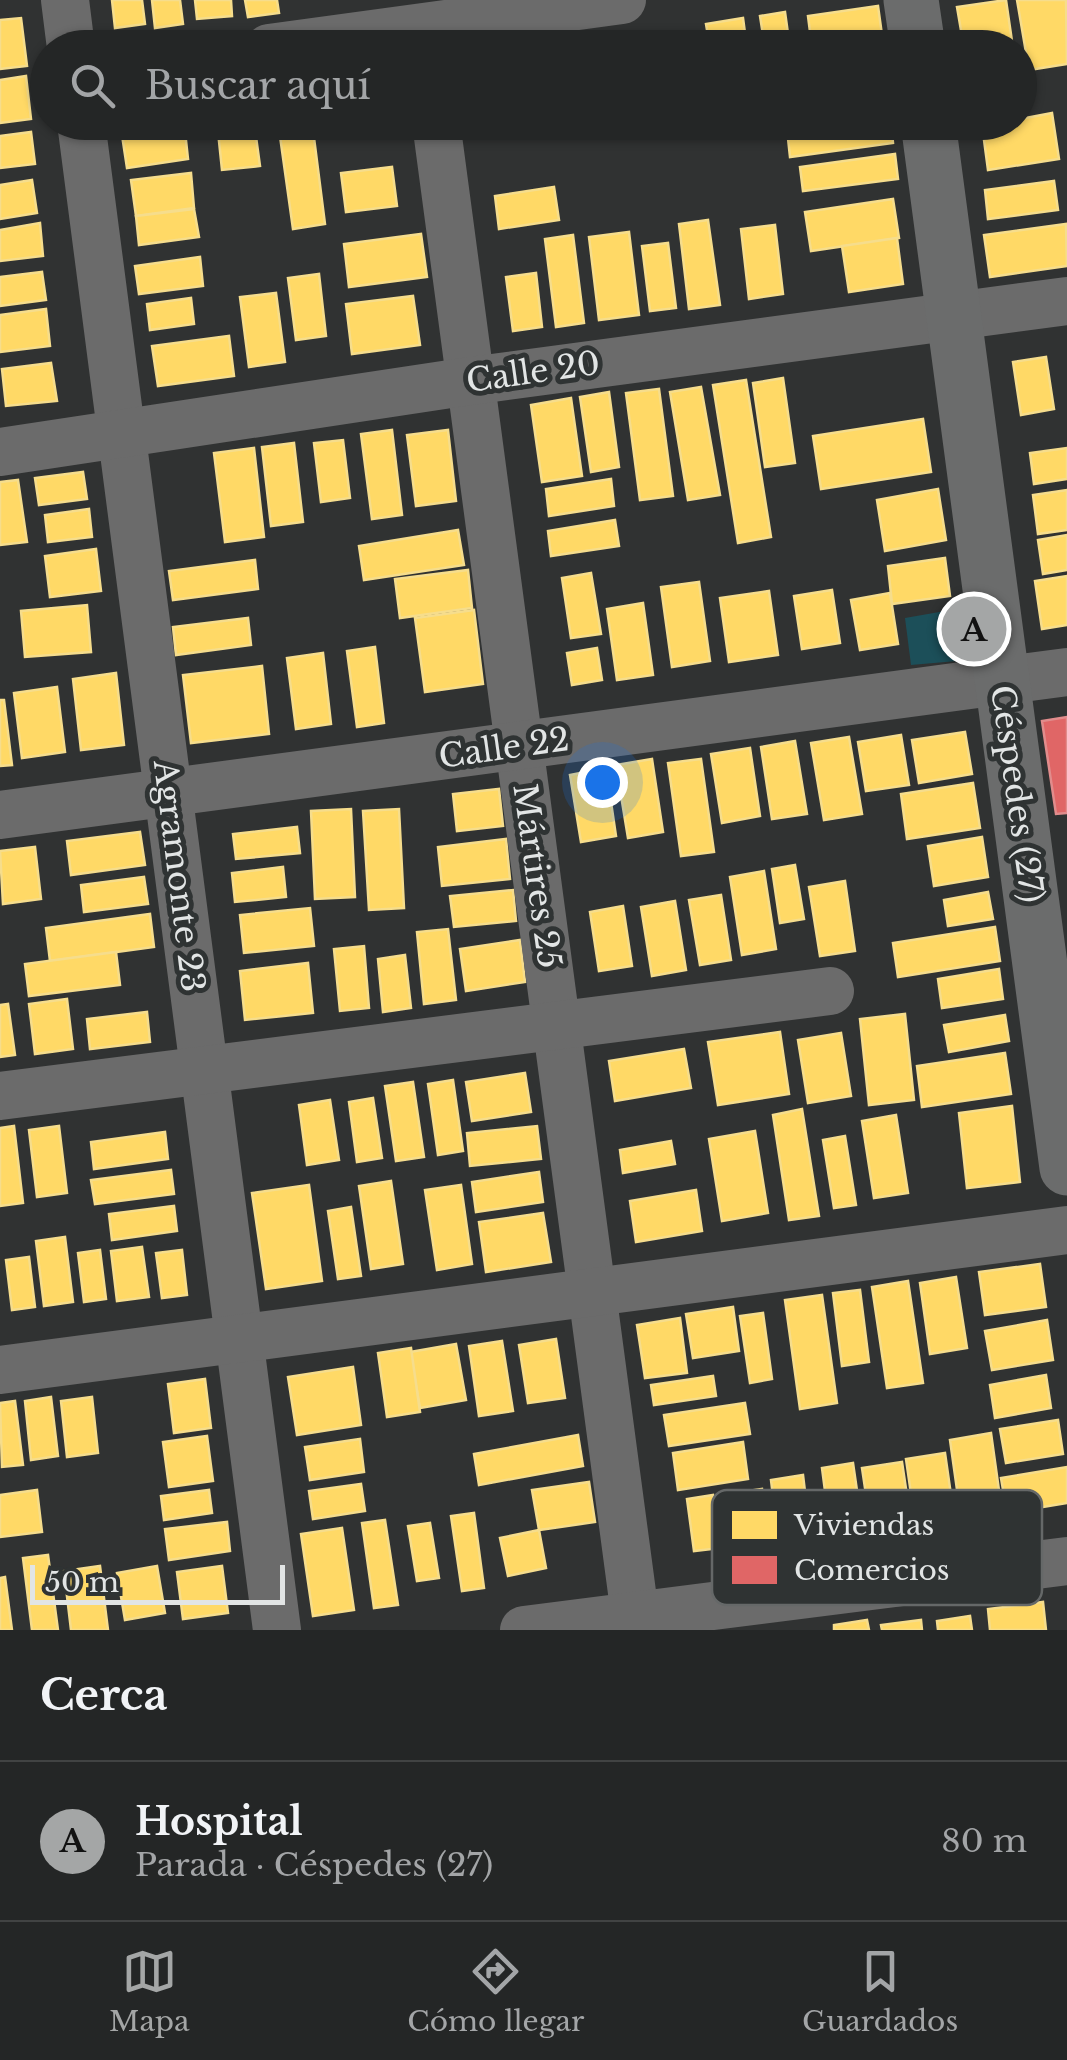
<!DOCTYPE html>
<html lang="es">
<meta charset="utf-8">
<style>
:root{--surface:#242626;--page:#2c2e2e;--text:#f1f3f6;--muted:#a3a5a7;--line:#414343;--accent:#a4a6a6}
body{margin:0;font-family:"Libre Baskerville",serif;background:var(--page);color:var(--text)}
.scale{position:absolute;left:30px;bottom:25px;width:255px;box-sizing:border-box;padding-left:10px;border:5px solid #e2e5e5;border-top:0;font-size:28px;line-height:35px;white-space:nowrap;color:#e2e5e5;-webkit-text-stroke:8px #2f3333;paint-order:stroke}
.you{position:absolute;left:602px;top:782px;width:35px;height:35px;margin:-25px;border:8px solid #fff;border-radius:50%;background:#1a73e8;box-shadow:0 0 0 15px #1a73e833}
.badge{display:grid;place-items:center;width:65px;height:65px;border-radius:50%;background:var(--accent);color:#111;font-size:32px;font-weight:700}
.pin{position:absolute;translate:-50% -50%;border:5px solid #fff;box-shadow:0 2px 10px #0006}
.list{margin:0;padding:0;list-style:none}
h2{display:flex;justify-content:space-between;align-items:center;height:130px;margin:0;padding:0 40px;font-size:42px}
h2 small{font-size:32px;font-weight:400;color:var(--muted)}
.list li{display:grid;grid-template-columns:65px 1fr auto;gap:30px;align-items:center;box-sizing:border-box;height:160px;padding:0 40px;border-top:2px solid var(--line)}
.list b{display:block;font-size:38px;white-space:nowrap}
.list p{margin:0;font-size:32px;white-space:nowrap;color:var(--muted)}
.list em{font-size:32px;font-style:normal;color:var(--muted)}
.icon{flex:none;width:55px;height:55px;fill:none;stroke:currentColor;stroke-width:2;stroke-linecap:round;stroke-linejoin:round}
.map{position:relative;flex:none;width:1067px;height:1630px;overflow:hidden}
.search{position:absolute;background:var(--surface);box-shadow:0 2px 8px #0004;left:30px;right:30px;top:30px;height:110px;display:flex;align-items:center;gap:25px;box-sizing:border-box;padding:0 35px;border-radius:55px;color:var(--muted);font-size:38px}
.sheet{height:290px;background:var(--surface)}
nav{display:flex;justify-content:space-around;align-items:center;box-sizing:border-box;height:140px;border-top:2px solid var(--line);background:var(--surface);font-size:28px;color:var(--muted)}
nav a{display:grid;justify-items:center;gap:5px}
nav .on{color:var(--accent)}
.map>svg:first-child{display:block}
.green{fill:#1c4f59}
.homes{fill:#ffd966;stroke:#f6dd8c;stroke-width:2.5}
.shops{fill:#e06666;stroke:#e18c8c;stroke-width:2.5}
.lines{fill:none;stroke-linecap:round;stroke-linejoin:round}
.minor{stroke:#6b6b6b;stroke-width:48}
.major{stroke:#6b6c6c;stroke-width:55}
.labels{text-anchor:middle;stroke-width:10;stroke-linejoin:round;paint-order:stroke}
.street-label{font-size:32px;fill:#e2e5e5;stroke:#2f3333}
.key{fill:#2f3333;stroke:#656868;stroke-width:2.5}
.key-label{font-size:28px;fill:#e2e5e5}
</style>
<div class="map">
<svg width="1067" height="1630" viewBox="0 0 1067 1630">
<rect width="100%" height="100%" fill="#303232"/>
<path class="green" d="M962 608 968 660 911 665 905 618Z"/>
<g class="homes">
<path d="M112 0H142L145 24 115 28Z"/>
<path d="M152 0H180L183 24 155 28Z"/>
<path d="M195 0H231L232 16 197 19Z"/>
<path d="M245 0H277L279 13 248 17Z"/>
<path d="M1006 0 1013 48H964L957 7Z"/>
<path d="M1017 0H1066L1067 64 1029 70Z"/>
<path d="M878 6 883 42 812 48 808 16Z"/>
<path d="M785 12 790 48H765L760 16Z"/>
<path d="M21 18 27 66 0 69V20Z"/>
<path d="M743 18 747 48H710L706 24Z"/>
<path d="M26 76 31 119 0 123V80Z"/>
<path d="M1052 113 1059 159 988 170 982 125 1020 122V119Z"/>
<path d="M120 122H184L188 159 127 168Z"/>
<path d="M217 122H254L260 166 222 170Z"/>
<path d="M278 122H312L325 224 293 229Z"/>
<path d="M481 122H514L515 128 483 133Z"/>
<path d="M839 122H891L893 143 790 157 787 129Z"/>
<path d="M31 132 35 164 0 168V136Z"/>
<path d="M895 154 898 179 803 191 800 167Z"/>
<path d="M392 167 397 206 346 212 341 173Z"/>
<path d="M191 173 194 208 136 216 131 180Z"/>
<path d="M32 180 37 213 0 219V185Z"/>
<path d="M1054 181 1058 210 988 219 985 190Z"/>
<path d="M554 187 559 220 499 229 495 196Z"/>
<path d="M893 199 899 238 811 251 805 212Z"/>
<path d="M194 209 199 237 139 245 136 216Z"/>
<path d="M708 220 720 305 689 309 679 224Z"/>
<path d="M40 223 43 256 0 261V230Z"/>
<path d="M1066 224 1067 266 990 277 984 235Z"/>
<path d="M775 225 783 294 749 299 741 229Z"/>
<path d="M629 232 639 315 599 320 589 237Z"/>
<path d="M421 234 427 277 349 287 344 244Z"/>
<path d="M573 235 584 323 556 327 545 239Z"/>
<path d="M897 238 903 284 849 292 842 246Z"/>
<path d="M668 243 676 308 650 311 642 246Z"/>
<path d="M200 257 203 286 139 294 135 266Z"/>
<path d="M42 272 46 300 0 306V277Z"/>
<path d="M536 273 542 327 513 331 506 277Z"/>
<path d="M319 274 326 336 296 340 288 278Z"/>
<path d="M276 293 285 362 249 367 240 297Z"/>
<path d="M413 296 420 345 352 354 346 304Z"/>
<path d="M191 298 194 324 150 330 147 304Z"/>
<path d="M46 309 50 346 0 352V315Z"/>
<path d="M229 336 234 376 158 386 152 346Z"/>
<path d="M1046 357 1054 409 1021 415 1013 362Z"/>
<path d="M51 363 57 401 6 406 2 369Z"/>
<path d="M783 378 795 463 765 467 753 383Z"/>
<path d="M746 380 771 537 738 543 713 385Z"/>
<path d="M701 387 720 495 688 500 670 392Z"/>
<path d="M659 389 673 496 640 500 626 393Z"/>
<path d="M609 392 619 467 591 472 580 397Z"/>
<path d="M571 398 582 476 542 482 531 405Z"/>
<path d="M923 419 931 472 821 489 813 436Z"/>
<path d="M392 430 402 515 372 519 361 434Z"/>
<path d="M448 430 456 501 416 506 407 435Z"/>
<path d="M343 440 350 498 321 502 314 443Z"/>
<path d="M294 443 303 522 271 526 262 447Z"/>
<path d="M254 448 264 537 225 542 214 453Z"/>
<path d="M1067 448V479L1034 484 1030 453Z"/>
<path d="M83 472 87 499 39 505 35 478Z"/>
<path d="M611 479 614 506 549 516 546 489Z"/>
<path d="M18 480 27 542 0 545V482Z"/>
<path d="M938 489 946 540 885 551 877 500Z"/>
<path d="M1067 490V530L1038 534 1033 495Z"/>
<path d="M89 509 92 537 48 542 45 515Z"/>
<path d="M615 520 619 546 551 556 548 531Z"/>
<path d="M458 530 464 565 364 580 359 546Z"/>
<path d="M1067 535V570L1043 574 1038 540Z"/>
<path d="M96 549 101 591 50 597 45 556Z"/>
<path d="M945 558 950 596 892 604 888 566Z"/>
<path d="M255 560 258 589 173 600 169 571Z"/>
<path d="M468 570 472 608 400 618 395 579Z"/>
<path d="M591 573 601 634 571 638 562 578Z"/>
<path d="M1067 576V625L1042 629 1035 581Z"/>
<path d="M699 582 710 661 672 667 661 587Z"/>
<path d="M832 590 840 643 802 649 794 596Z"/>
<path d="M769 591 778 655 729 662 720 598Z"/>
<path d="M890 593 898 644 860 650 851 600Z"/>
<path d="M643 603 653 675 617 680 607 609Z"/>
<path d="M87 605 91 652 25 657 21 611Z"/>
<path d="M474 610 483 684 425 692 415 618Z"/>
<path d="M248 618 251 645 176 655 173 627Z"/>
<path d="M375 647 384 723 357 727 347 651Z"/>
<path d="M597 648 602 680 572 685 567 653Z"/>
<path d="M323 653 331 724 296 729 287 658Z"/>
<path d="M262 666 269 734 191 743 183 675Z"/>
<path d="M116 673 124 745 81 750 73 679Z"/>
<path d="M57 687 65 752 22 758 14 693Z"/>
<path d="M0 700H4L12 765 0 766Z"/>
<path d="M965 732 972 774 919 783 912 740Z"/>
<path d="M901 735 909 785 866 791 858 742Z"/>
<path d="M849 737 862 814 824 820 811 743Z"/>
<path d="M795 741 807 814 772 819 761 747Z"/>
<path d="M750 748 760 816 722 823 711 754Z"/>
<path d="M652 759 663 832 628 838 616 765Z"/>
<path d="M701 759 714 852 681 856 668 763Z"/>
<path d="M606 768 616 836 581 842 570 775Z"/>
<path d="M973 783 980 828 907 839 901 794Z"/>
<path d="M499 789 503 826 457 831 453 794Z"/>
<path d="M351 809 355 897 315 899 311 811Z"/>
<path d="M399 809 404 908 369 910 363 811Z"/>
<path d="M297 827 300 853 236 859 233 834Z"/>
<path d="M140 832 145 865 71 875 67 841Z"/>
<path d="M982 837 988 877 934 886 928 846Z"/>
<path d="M506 839 510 879 442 886 438 847Z"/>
<path d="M35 847 41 899 3 904 0 851Z"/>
<path d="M795 865 804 919 780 923 772 869Z"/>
<path d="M283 867 286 897 235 902 232 873Z"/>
<path d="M764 871 776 949 742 955 730 877Z"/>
<path d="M144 877 148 904 84 912 81 885Z"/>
<path d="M845 881 855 951 820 956 809 887Z"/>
<path d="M513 890 516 921 454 927 450 896Z"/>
<path d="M988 892 993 919 948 926 944 900Z"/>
<path d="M721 895 731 960 700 965 689 900Z"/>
<path d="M675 901 686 970 652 976 641 907Z"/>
<path d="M623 906 632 966 599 971 590 912Z"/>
<path d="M310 908 314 946 244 953 240 915Z"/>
<path d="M150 914 154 947 50 961 46 928Z"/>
<path d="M995 927 1000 961 898 977 893 943Z"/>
<path d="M448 929 456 1000 424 1004 417 932Z"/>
<path d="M520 940 525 982 466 991 460 949Z"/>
<path d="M364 946 369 1008 340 1011 334 949Z"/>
<path d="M116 952 120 985 29 996 25 964Z"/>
<path d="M405 955 411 1008 383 1012 378 959Z"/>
<path d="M308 963 313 1013 245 1020 240 971Z"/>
<path d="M999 969 1003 999 942 1008 938 979Z"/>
<path d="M67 999 73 1049 35 1054 29 1004Z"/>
<path d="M8 1004 15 1055 0 1057V1005Z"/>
<path d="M147 1012 150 1042 90 1049 87 1019Z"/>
<path d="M905 1014 914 1100 869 1105 860 1019Z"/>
<path d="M1005 1015 1009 1041 949 1052 944 1025Z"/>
<path d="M780 1032 789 1094 718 1105 708 1042Z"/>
<path d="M841 1033 851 1096 808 1103 798 1040Z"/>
<path d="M684 1049 691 1088 615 1101 609 1061Z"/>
<path d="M1005 1053 1011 1094 922 1107 917 1066Z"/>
<path d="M525 1073 531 1112 472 1121 466 1082Z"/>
<path d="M453 1080 463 1151 438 1155 428 1084Z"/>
<path d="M413 1082 424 1157 396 1161 385 1086Z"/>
<path d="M373 1098 382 1158 357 1162 349 1102Z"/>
<path d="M330 1100 339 1160 307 1165 299 1105Z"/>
<path d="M1012 1106 1020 1182 967 1188 959 1113Z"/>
<path d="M802 1109 819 1216 789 1220 773 1115Z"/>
<path d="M896 1115 908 1193 874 1198 862 1121Z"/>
<path d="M14 1126 23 1203 0 1206V1128Z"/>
<path d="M59 1126 67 1193 37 1197 29 1130Z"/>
<path d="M537 1126 541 1159 470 1166 467 1133Z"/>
<path d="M755 1131 768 1213 722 1221 709 1139Z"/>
<path d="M165 1132 168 1159 94 1169 91 1142Z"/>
<path d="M845 1136 856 1205 834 1208 823 1140Z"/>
<path d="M671 1141 675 1164 623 1173 620 1150Z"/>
<path d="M171 1170 174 1194 95 1204 91 1180Z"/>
<path d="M539 1172 543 1202 476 1212 472 1182Z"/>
<path d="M391 1181 403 1264 371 1269 359 1186Z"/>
<path d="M309 1185 322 1281 266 1289 252 1193Z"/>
<path d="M461 1185 472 1264 437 1270 425 1190Z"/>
<path d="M696 1190 702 1231 636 1242 630 1201Z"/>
<path d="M174 1206 177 1231 112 1240 109 1214Z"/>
<path d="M351 1207 361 1276 338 1279 328 1211Z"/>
<path d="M543 1213 551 1262 486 1272 479 1222Z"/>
<path d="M65 1237 73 1302 44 1306 36 1241Z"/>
<path d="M142 1247 149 1297 117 1301 111 1251Z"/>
<path d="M100 1250 106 1299 84 1302 78 1253Z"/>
<path d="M182 1250 187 1295 162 1298 156 1253Z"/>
<path d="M29 1257 35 1307 12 1310 6 1260Z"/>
<path d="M1040 1264 1046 1307 985 1315 979 1272Z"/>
<path d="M956 1277 967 1348 930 1354 920 1283Z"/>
<path d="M908 1281 923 1383 887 1388 872 1287Z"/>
<path d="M860 1290 869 1362 842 1366 833 1293Z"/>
<path d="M822 1295 837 1403 800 1409 785 1300Z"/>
<path d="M733 1307 739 1351 693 1358 686 1314Z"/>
<path d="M763 1313 772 1379 750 1383 740 1316Z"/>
<path d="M680 1318 687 1373 645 1378 637 1325Z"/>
<path d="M1047 1320 1053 1360 992 1370 985 1331Z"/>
<path d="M556 1339 565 1398 528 1403 519 1345Z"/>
<path d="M502 1341 513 1411 479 1416 469 1346Z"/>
<path d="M456 1344 466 1400 420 1408 410 1352Z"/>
<path d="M411 1348 420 1412 387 1417 378 1353Z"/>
<path d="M353 1367 361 1425 297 1435 288 1377Z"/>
<path d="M1046 1375 1051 1408 995 1418 990 1385Z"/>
<path d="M713 1376 716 1396 654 1405 651 1385Z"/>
<path d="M205 1379 211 1428 174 1433 168 1384Z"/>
<path d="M51 1397 58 1456 31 1460 25 1401Z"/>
<path d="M92 1397 98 1453 67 1457 61 1401Z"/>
<path d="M15 1401 23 1465 2 1467 0 1403Z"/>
<path d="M745 1403 750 1434 669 1446 664 1415Z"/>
<path d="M1058 1420 1063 1454 1006 1463 1000 1429Z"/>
<path d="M991 1433 1002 1512 961 1518 950 1440Z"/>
<path d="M578 1435 583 1466 479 1485 474 1454Z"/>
<path d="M207 1436 213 1481 169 1487 163 1442Z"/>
<path d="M360 1439 364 1472 310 1480 305 1447Z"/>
<path d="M743 1442 748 1479 678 1490 673 1453Z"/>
<path d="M945 1453 955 1523 916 1529 906 1459Z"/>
<path d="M902 1462 912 1529 872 1535 862 1468Z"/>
<path d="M853 1463 863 1532 831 1537 822 1468Z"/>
<path d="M1067 1467V1503L1007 1513 1001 1478Z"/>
<path d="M803 1475 811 1542 779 1546 771 1480Z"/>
<path d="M589 1482 595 1522 539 1530 532 1490Z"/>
<path d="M361 1484 365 1511 313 1519 309 1491Z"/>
<path d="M762 1489 771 1553 736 1558 727 1494Z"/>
<path d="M37 1490 42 1532 0 1537V1495Z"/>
<path d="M209 1490 212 1513 164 1520 161 1496Z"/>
<path d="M713 1495 721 1548 694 1551 687 1499Z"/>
<path d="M474 1513 484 1588 462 1591 451 1516Z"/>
<path d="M385 1520 398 1605 374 1608 362 1523Z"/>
<path d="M227 1522 230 1551 169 1560 165 1529Z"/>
<path d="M430 1523 439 1578 417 1581 408 1526Z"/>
<path d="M342 1528 354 1610 313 1616 301 1534Z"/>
<path d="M539 1530 546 1568 508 1576 500 1538Z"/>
<path d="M48 1555 58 1630H32L23 1558Z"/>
<path d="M100 1566 108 1630H71L64 1571Z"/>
<path d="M157 1566 165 1613 125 1620 117 1573Z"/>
<path d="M222 1566 228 1613 183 1619 177 1572Z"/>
<path d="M5 1577 12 1630H0V1578Z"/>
<path d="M1043 1602 1046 1630H990L988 1609Z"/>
<path d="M970 1616 972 1630H938L937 1621Z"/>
<path d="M867 1620 869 1630H834V1625Z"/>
<path d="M921 1620 922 1630H882L881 1625Z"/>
</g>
<path class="shops" d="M1067 717V813L1056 814 1042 721Z"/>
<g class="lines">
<g class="minor">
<path d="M65 0 71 48"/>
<path d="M269 48 622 0"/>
<path d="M81 122 277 1630"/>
<path d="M436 122 637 1630"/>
<path d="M0 452 470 381 1067 301"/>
<path d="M0 815 1067 672"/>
<path d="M0 1096 830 991"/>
<path d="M0 1370 1067 1230"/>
<path d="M524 1630 1067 1561"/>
</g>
<g class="major">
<path d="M911 0 918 48"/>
<path d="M928 122 1067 1168"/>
</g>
</g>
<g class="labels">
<g class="street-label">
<text transform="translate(533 372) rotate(-8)" y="11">Calle 20</text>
<text transform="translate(504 748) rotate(-8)" y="11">Calle 22</text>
<text transform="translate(1017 794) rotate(82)" y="11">Céspedes (27)</text>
<text transform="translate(179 876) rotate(83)" y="11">Agramonte 23</text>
<text transform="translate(537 876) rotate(82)" y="11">Mártires 25</text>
</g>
</g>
<rect x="712" y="1490" width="330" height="115" rx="15" class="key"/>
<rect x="732" y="1511" width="45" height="28" fill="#ffd966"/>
<rect x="732" y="1556" width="45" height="28" fill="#e06666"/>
<g class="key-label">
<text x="794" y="1535">Viviendas</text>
<text x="794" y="1580">Comercios</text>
</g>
</svg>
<div class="scale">50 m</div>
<div class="you"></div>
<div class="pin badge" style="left:974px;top:629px">A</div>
<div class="search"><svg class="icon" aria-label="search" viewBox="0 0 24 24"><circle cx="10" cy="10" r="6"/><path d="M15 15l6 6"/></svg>Buscar aquí</div>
</div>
<section class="sheet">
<h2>Cerca<small></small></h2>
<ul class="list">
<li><span class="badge">A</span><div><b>Hospital</b><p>Parada · Céspedes (27)</p></div><em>80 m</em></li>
</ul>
</section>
<nav>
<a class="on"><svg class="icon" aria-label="map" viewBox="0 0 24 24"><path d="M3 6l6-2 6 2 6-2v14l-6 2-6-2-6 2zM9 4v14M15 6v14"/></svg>Mapa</a>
<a><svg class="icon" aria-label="directions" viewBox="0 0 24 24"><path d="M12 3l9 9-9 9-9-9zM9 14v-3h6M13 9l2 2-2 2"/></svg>Cómo llegar</a>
<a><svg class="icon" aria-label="saved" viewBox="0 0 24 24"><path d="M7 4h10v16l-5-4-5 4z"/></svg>Guardados</a>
</nav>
